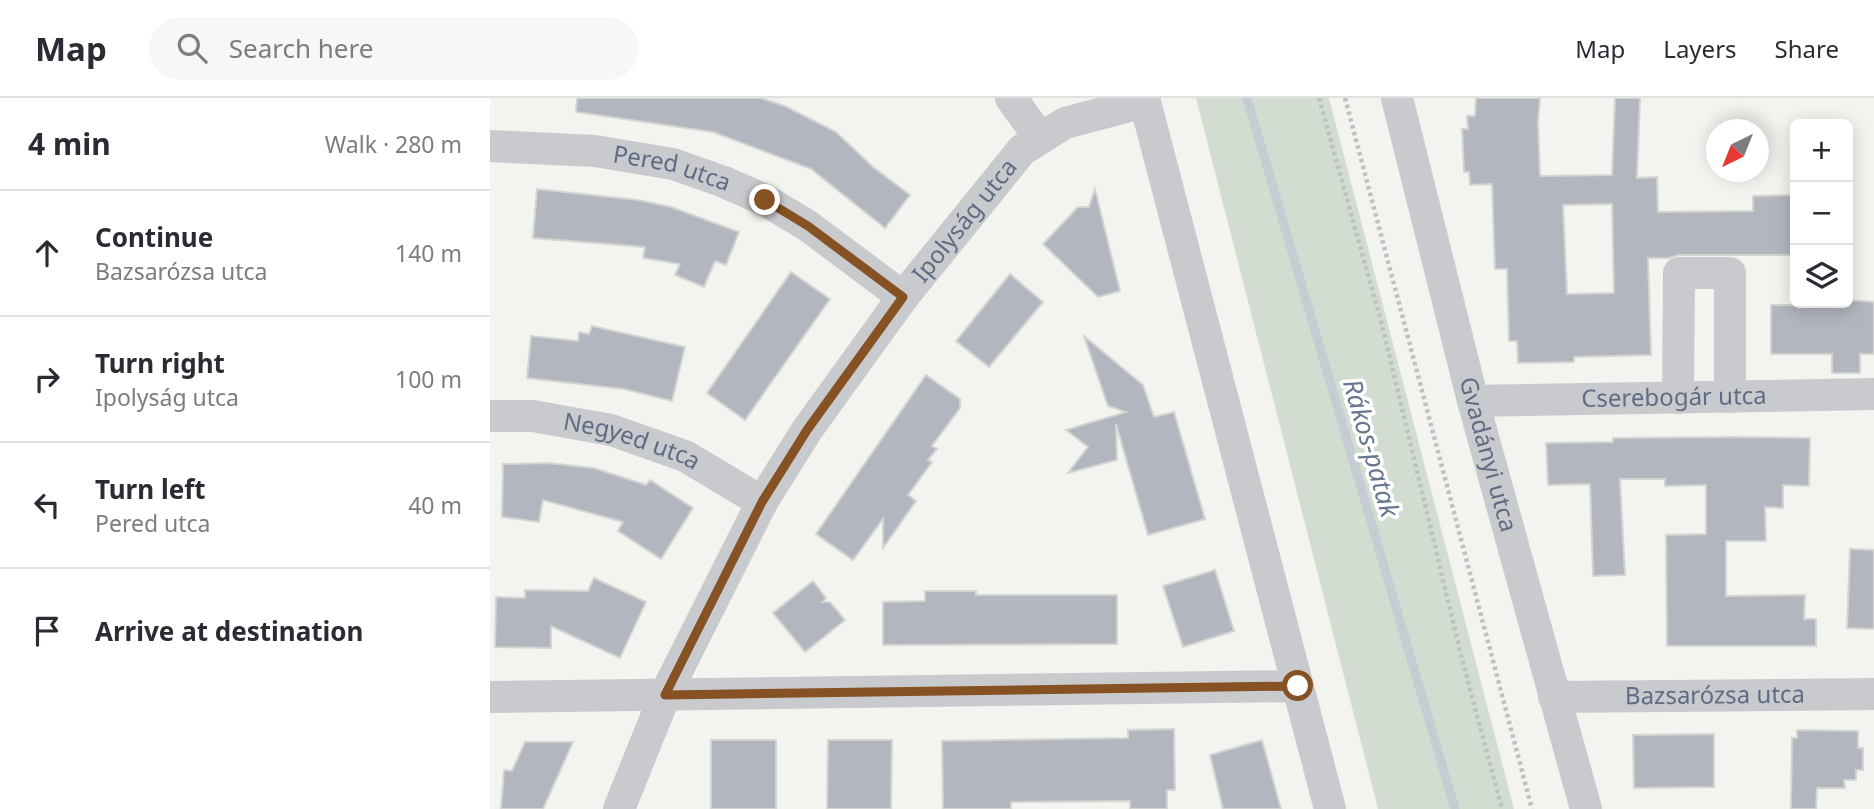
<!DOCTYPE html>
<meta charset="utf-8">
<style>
:root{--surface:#fff;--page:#f7f7f7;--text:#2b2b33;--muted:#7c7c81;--line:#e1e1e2}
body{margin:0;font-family:"Noto Sans",sans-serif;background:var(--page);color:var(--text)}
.controls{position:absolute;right:21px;top:21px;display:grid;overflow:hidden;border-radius:10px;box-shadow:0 4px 18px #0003}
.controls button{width:63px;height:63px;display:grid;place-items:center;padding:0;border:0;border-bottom:2px solid var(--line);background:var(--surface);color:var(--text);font:35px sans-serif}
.compass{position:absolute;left:1216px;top:21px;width:63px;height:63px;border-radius:50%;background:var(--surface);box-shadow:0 4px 18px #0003;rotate:223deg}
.stop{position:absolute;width:21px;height:21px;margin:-16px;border:5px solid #865123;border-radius:50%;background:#fff}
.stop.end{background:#865123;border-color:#fff;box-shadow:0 2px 7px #0008}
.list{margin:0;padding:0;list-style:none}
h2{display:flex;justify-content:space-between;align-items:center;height:91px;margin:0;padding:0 28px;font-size:30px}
h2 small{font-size:23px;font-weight:400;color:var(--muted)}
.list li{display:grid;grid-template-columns:46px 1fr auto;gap:21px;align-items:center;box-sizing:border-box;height:126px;padding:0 28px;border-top:2px solid var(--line)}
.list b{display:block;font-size:26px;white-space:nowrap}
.list p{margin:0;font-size:23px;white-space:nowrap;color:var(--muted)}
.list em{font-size:23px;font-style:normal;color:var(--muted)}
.icon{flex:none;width:38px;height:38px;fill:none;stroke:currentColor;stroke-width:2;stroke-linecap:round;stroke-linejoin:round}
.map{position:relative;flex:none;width:1384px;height:711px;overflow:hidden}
header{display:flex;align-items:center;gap:42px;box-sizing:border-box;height:98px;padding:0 35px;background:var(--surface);border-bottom:2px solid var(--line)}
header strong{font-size:33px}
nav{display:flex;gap:38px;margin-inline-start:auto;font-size:24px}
.search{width:490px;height:63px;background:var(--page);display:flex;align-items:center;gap:18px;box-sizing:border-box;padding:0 24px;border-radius:38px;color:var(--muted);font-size:26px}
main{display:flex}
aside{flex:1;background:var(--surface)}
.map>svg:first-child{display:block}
.green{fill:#d2dcd0}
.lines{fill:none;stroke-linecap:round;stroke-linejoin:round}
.stream{stroke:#c5ccd3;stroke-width:9}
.building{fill:#b2b6be;stroke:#d4d5d2;stroke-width:2;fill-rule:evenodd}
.path{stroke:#bec0c2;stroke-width:4.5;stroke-dasharray:3.5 3.5;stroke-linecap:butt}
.minor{stroke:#c8cace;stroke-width:32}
.route{stroke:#865123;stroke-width:9}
.labels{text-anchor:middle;stroke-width:7;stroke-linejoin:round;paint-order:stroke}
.street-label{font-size:24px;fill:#606b84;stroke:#fff}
.water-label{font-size:26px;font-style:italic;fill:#657890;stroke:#fff}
</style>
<header>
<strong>Map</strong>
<div class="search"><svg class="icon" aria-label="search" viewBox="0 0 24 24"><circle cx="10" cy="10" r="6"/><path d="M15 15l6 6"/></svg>Search here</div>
<nav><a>Map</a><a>Layers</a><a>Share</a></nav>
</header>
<main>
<aside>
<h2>4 min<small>Walk · 280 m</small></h2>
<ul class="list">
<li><svg class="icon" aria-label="ahead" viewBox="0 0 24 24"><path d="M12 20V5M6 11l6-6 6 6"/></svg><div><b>Continue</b><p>Bazsarózsa utca</p></div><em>140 m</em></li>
<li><svg class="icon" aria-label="right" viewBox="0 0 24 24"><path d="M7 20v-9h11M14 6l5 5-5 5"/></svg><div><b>Turn right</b><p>Ipolyság utca</p></div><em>100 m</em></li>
<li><svg class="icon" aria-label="left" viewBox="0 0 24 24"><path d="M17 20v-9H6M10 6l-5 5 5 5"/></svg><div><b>Turn left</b><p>Pered utca</p></div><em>40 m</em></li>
<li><svg class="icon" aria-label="arrive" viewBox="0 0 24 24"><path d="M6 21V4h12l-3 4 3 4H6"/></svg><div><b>Arrive at destination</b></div></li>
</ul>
</aside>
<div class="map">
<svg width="1384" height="711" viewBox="0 0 1384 711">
<rect width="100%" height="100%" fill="#f3f4ef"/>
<path class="green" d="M706 0H839L1024 711H888Z"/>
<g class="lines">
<path class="stream" d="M757 0 965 711"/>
</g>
<g class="building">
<path d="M87 0H271L297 9 346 34 383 69 420 97 395 130 321 71 223 34 86 14Z"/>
<path d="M986 0H1050L1048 23 1050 78 1122 77 1125 0H1150L1147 80 1167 79 1168 114 1263 113V98L1305 97V157H1189L1179 160H1158L1161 257 1084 259V264L1028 265 1027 243H1019L1017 171H1005L1002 86 980 87 979 74H974L972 31H978L977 18H985ZM1122 106 1124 195 1077 196 1073 107Z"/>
<path d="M47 91 148 102 181 109 249 134 236 167 225 163 214 189 185 177 190 166 153 160 155 149 43 140Z"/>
<path d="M605 91 630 193 608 199 553 146 588 109H599Z"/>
<path d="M301 174 340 201 255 322 217 295Z"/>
<path d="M520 176 553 204 499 269 466 243Z"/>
<path d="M1358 202 1384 204V256H1370V275H1342V256H1281V207H1340V205H1358Z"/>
<path d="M102 228 195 249 182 303 134 291 37 280 41 238 88 243 89 234 99 236Z"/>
<path d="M594 238 653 287 664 319 684 314 715 421 658 437 626 326 627 362 578 375 598 349 576 332 636 314 618 308Z"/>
<path d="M436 277 470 301V310L442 348 447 351 438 362 442 364 418 397 426 403 393 450V421L363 462 326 436Z"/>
<path d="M1243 339 1320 340 1319 388 1293 387V410L1275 409 1276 443H1236V498L1315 497 1314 521H1326V548H1177L1176 437 1216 436V387L1175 388V381H1130L1135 477 1103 478 1100 386 1058 387 1056 345 1123 344V340Z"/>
<path d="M58 365 104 370 156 387 160 382 203 410 171 461 128 433 133 424 53 402 49 424 12 419 13 366Z"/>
<path d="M1360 451 1384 452V531L1357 530Z"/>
<path d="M725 472 744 533 693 549 673 488Z"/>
<path d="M104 480 156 504 130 560 61 528V550L5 549 6 499 35 500V492L98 493Z"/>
<path d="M323 483 336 500 333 504H340L355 522 315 554 283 515Z"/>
<path d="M435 493H486V497H627V546L393 547V504L435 503Z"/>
<path d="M684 631 685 692H677V711H640V703L521 704V711H453L452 643 638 640V632Z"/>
<path d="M1307 632 1368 633V650H1373V672H1366V682H1354L1355 690H1327L1326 711H1301L1302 640H1307Z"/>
<path d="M1224 636V689L1144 690 1143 637Z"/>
<rect x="221" y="642" width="65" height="69"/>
<path d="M338 642H402L401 711H337Z"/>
<path d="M772 642 791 711H733L720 657Z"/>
<path d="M35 644H83L53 711H11L14 672 22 673Z"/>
</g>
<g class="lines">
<g class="path">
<path d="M829 0 893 231 971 557 1012 711"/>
<path d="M855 0 1042 711"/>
</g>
<g class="minor">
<path d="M521 0 550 40"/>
<path d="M654 0 840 711"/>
<path id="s1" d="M907 0 983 303 1096 711"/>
<path id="s2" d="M0 48 105 53 183 66 234 84 275 102 318 128 413 199"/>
<path d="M1188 300 1189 175H1240V299"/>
<path id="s3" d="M983 303 1384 296"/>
<path id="s4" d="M0 318H43L121 332 195 358 272 404"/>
<path d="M0 599 808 588"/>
<path id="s5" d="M1064 599 1384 596"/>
<path id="s6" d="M129 711 175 597 272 404 317 332 413 199 532 52 575 25 655 4"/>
</g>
</g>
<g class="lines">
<path class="route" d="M275 102 318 128 413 199 317 332 272 404 175 597 808 588"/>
</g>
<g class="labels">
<g class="street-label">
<text dy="8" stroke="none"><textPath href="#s2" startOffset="184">Pered utca</textPath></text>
<text dy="8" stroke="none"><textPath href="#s6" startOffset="686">Ipolyság utca</textPath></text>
<text dy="8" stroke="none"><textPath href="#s3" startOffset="201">Cserebogár utca</textPath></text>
<text dy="8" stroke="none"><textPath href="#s4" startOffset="145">Negyed utca</textPath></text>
<text dy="8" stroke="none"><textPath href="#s1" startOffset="368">Gvadányi utca</textPath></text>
<text dy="8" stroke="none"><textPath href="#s5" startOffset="161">Bazsarózsa utca</textPath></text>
</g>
<g class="water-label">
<text transform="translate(881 350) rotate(74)" y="9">Rákos-patak</text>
</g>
</g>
</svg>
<div class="controls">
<button>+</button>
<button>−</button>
<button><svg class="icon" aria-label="layers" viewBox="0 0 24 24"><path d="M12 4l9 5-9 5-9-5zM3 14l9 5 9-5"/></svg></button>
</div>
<svg class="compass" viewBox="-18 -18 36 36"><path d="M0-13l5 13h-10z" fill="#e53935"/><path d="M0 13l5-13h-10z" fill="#7c7c81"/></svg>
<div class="stop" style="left:808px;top:588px"></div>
<div class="stop end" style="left:275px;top:102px"></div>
</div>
</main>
